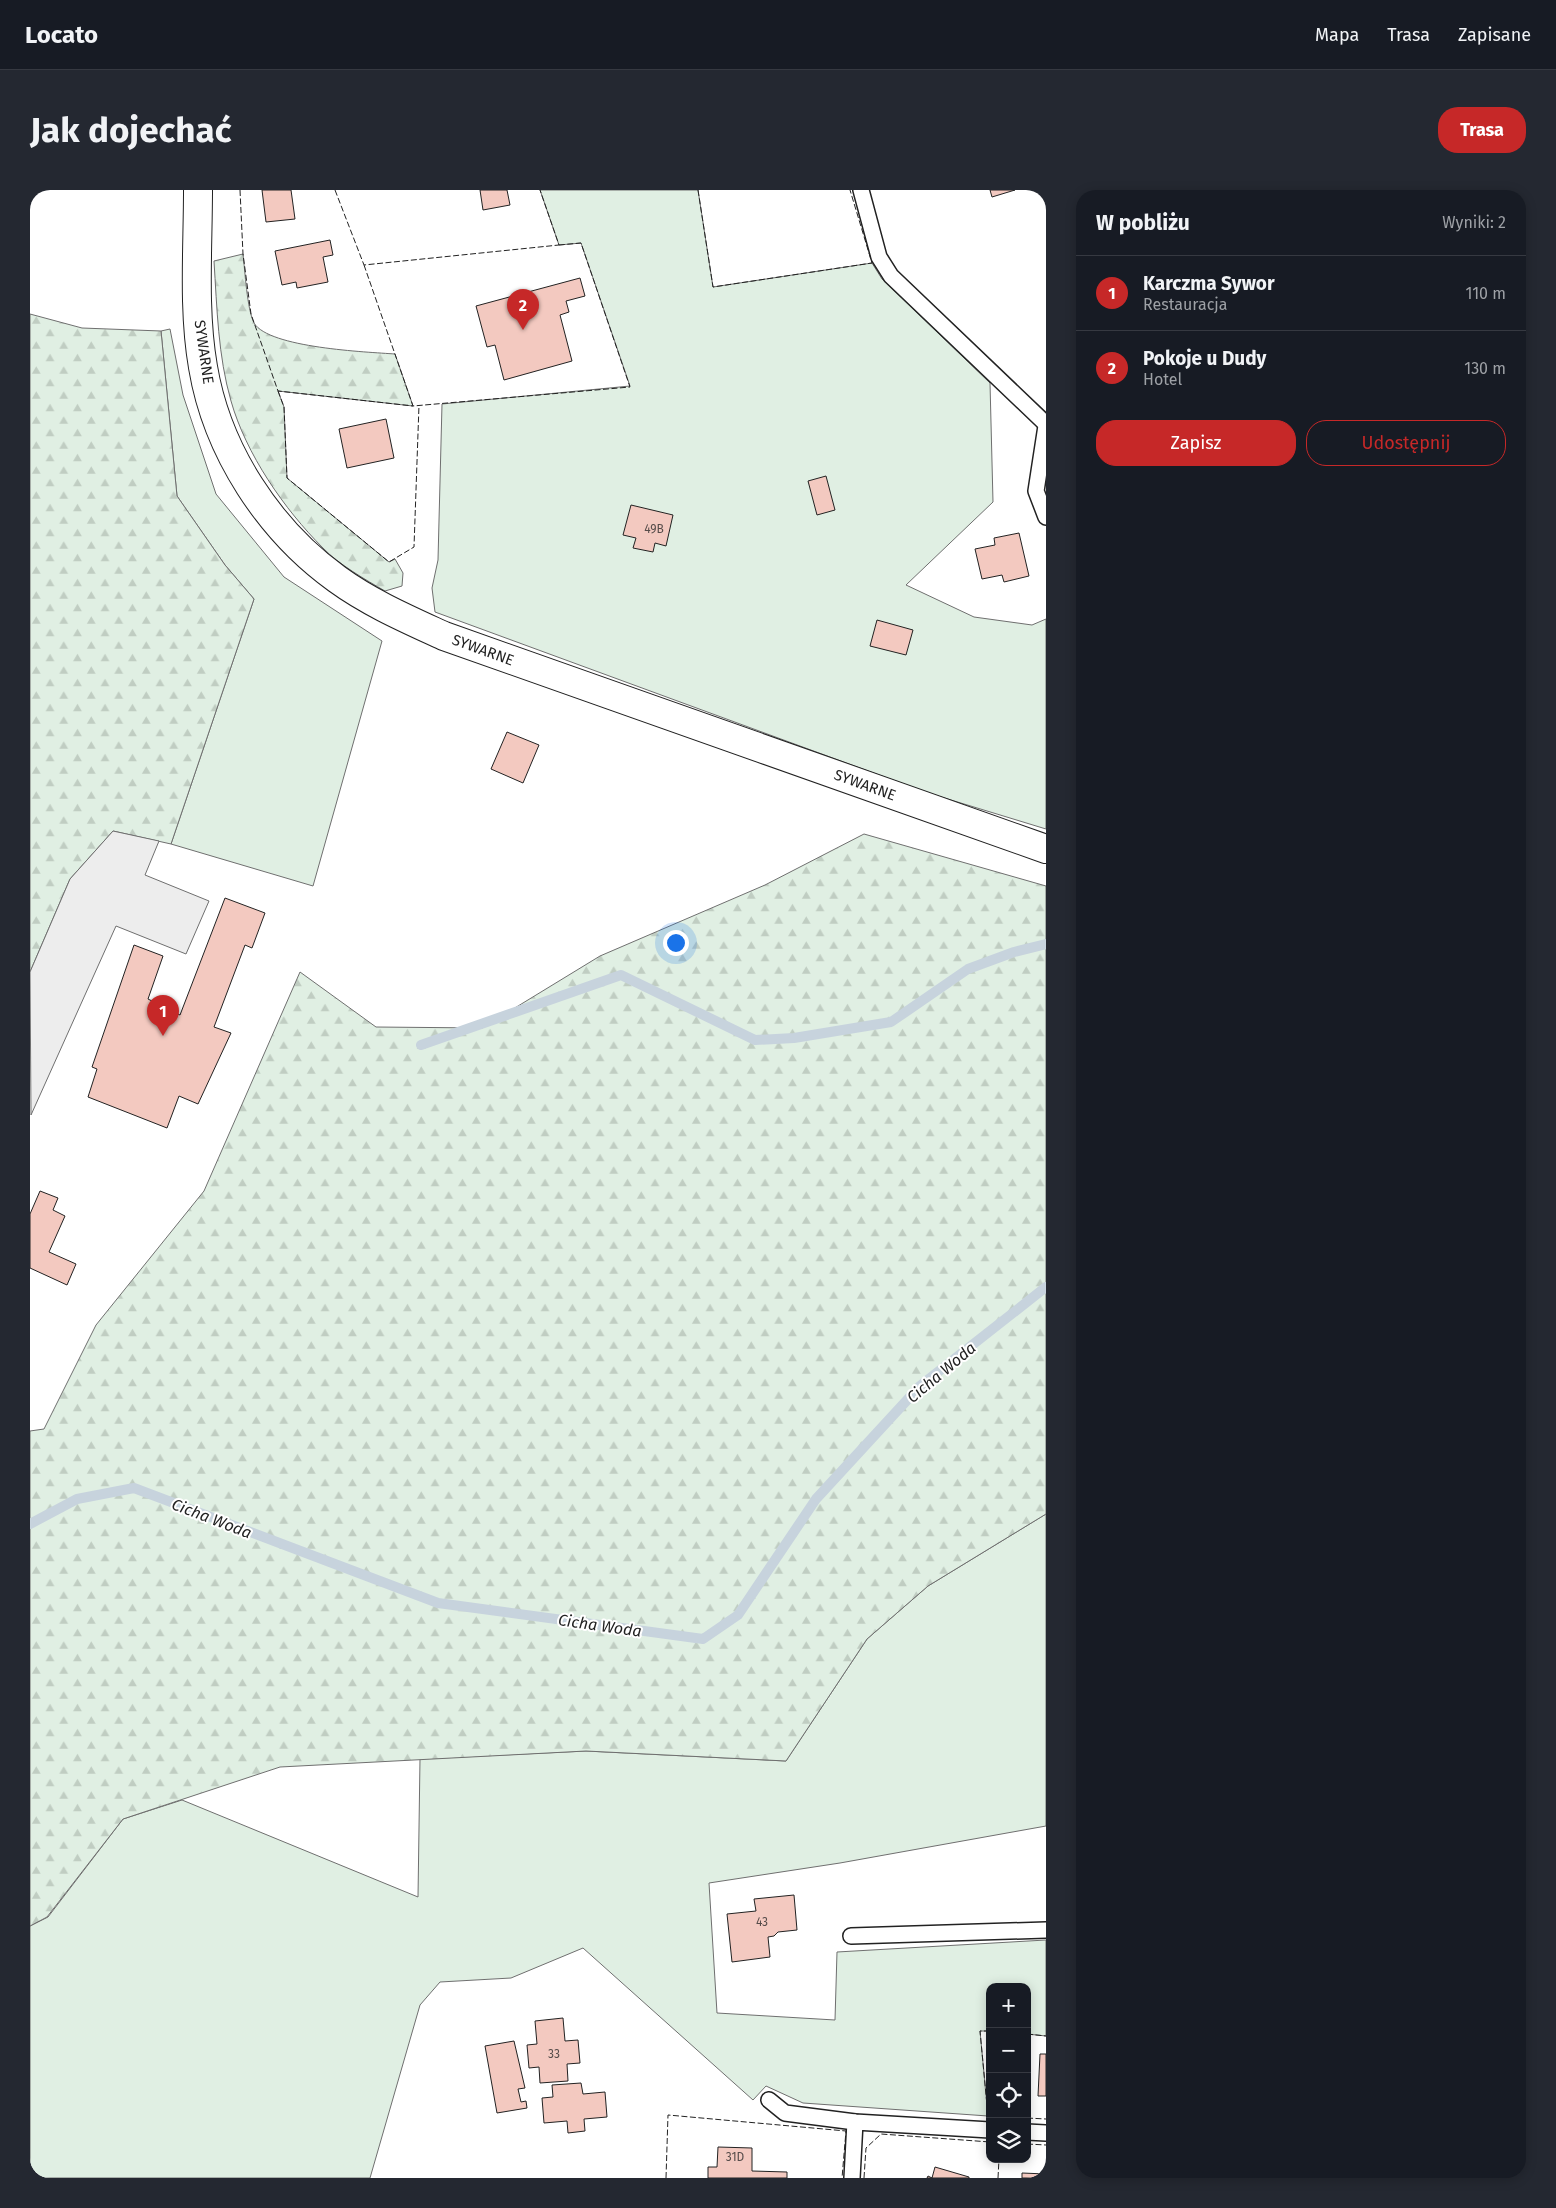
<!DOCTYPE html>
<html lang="pl">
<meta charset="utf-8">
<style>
:root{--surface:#171b24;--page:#242831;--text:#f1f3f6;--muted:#9ea1a6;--line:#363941;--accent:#c62828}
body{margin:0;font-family:"Fira Sans",sans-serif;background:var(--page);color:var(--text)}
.controls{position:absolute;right:15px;bottom:15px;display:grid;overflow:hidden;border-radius:10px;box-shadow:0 2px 12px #0003}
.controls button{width:45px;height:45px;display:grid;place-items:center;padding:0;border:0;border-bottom:1px solid var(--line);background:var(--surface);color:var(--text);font:25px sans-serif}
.you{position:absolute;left:645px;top:752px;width:18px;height:18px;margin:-12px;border:4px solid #fff;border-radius:50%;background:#1a73e8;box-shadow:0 0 0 8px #1a73e833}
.badge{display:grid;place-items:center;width:32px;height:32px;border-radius:50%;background:var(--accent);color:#fff;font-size:16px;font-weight:700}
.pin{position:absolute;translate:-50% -41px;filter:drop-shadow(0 1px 2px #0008)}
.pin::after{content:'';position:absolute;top:26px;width:18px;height:15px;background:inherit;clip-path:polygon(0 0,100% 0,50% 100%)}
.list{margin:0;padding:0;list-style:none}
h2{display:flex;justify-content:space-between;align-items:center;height:65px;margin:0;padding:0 20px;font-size:21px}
h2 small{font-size:16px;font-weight:400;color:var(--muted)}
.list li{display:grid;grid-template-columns:32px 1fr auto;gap:15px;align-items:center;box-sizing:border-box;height:75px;padding:0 20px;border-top:1px solid var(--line)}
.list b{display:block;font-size:19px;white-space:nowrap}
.list p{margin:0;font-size:16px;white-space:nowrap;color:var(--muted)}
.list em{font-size:16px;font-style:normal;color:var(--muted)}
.actions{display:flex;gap:10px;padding:15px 20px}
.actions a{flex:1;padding:11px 0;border:1px solid var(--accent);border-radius:20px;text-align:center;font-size:18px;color:var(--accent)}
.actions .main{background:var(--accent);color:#fff}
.icon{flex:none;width:28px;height:28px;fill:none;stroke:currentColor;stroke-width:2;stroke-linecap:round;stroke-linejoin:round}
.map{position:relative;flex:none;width:1016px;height:1988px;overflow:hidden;border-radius:20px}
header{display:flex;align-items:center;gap:30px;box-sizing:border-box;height:70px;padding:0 25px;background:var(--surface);border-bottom:1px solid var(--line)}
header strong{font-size:24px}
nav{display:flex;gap:28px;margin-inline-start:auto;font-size:18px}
.intro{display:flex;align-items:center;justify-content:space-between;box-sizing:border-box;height:120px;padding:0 30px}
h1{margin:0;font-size:35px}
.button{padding:12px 22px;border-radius:20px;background:var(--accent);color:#fff;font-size:18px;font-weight:700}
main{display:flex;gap:30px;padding:0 30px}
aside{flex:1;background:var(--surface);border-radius:20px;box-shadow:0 2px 12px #0003}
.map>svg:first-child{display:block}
.green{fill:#e0efe3;stroke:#6f6f6f}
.forest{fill:url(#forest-firs);stroke:#6f6f6f}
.parking{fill:#ededed;stroke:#6f6f6f}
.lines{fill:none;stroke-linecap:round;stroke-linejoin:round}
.stream{stroke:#c7d3dd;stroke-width:10}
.building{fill:#f3c9c0;stroke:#222}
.lane-casing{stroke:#222;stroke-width:18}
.street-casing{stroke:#222;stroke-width:30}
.lane{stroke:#fff;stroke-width:15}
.street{stroke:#fff;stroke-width:28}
.fence{stroke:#222;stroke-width:1;stroke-dasharray:6 2.5;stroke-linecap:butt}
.labels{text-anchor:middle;stroke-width:4;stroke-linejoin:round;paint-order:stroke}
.number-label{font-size:12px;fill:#564c4a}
.street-label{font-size:15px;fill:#222;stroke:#fff}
.water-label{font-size:16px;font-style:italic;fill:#222;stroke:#fff}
</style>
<header>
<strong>Locato</strong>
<nav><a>Mapa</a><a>Trasa</a><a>Zapisane</a></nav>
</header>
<div class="intro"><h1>Jak dojechać</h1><a class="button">Trasa</a></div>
<main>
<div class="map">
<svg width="1016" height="1988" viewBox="0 0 1016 1988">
<defs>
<pattern id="forest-firs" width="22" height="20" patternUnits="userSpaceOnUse" patternTransform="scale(1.25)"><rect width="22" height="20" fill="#e0efe3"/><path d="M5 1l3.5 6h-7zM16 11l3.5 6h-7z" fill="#c0cdc2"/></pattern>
</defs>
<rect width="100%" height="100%" fill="#fff"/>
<g class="green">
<path d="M510 0H668L683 97 842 73 852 89 960 193 963 312 876 395 944 427 1002 435 1016 429V639L898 603 405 422 402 398 408 370 412 214 600 196 551 53 529 55Z"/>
<path d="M140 139 153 205 186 304 254 387 352 451 283 696 141 654 224 409 195 375 147 306 131 141Z"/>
<path d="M1016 1324V1636L810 1673 679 1693 687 1823 805 1830 807 1762 1016 1750V1846L997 1844V1797H960V1841H950L958 1926 773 1913 736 1896 723 1910 553 1758 481 1788 410 1792 390 1815 340 1988H0V1736L18 1727 93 1629 152 1610 388 1707 390 1569 556 1561 756 1571 837 1449 898 1396Z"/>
</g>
<g class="forest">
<path d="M213 64C215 81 217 119 224 133 239 158 337 162 365 164L383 216 248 201 254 217 257 288 359 372 365 369 373 383 372 396 355 401C336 390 308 374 293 358 254 319 216 264 201 211 188 166 187 118 184 71Z"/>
<path d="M0 124 52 138 131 141 147 306 195 375 224 409 141 654 83 641 40 689 0 782Z"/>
<path d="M834 644 1016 696V1324L898 1396 837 1449 756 1571 556 1561 250 1577 93 1629 17 1727 0 1736V1241L14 1239 66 1135 174 1001 270 782 346 837 452 838 570 766 735 695Z"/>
</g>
<path class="parking" d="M83 641 129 651 115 685 179 711 156 764 86 736 1 925 0 782 40 689Z"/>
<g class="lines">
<g class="stream">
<path d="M391 855 591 785 725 850 764 848 861 832 938 779 984 762 1016 754"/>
<path d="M0 1334 47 1309 104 1298 408 1413 673 1449 708 1425 786 1309 890 1196 1016 1097"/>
</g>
</g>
<g class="building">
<path d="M232 0H261L265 29 236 32Z"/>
<path d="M450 0H477L480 15 453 20Z"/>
<path d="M960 0H985L962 7Z"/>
<path d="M300 50 303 65 293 67 298 92 267 98 266 92 252 95 245 61Z"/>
<path d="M550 88 555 106 536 111 539 122 530 125 542 171 474 190 465 155 457 157 446 116Z"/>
<path d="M356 229 364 268 317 278 309 239Z"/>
<path d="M796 286 805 320 787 325 778 291Z"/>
<path d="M601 315 643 325 636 356 625 353 623 362 603 358 606 348 593 345Z"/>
<path d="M989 343 999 386 974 392 972 385 952 389 945 359 965 355 964 348Z"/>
<path d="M847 430 883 440 876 465 840 456Z"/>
<path d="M477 542 509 555 493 593 461 579Z"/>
<path d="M195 708 235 723 222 758 215 755 184 837 201 843 168 914 149 906 137 938 58 907 67 879 62 877 104 755 133 766 118 809 150 825Z"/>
<path d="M10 1001 28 1008 23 1020 35 1026 19 1062 46 1074 37 1095 0 1078V1024Z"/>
<path d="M764 1705 767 1740 748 1742 744 1746 738 1747 740 1767 702 1772 697 1724 726 1721 724 1709Z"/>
<path d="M533 1828 535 1851 548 1850 550 1873 537 1874 538 1891 510 1893 509 1877 499 1878 497 1855 507 1854 505 1831Z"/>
<path d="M484 1851 495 1898 488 1899 491 1912 496 1911 497 1918 467 1923 455 1856Z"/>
<path d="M1010 1864H1016V1906H1008Z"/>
<path d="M551 1893 553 1904 575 1902 577 1927 554 1929 555 1941 538 1943 537 1931 514 1933 512 1908 523 1907 522 1895Z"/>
<path d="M688 1957 722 1958V1981L757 1982V1988H678V1977H687Z"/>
<path d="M905 1977 939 1987V1988H897L898 1986 902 1988Z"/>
<path d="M992 1983 1016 1984V1988H992Z"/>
</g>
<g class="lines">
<g class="lane-casing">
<g id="lane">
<path d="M831 0 849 67 861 86 1016 234"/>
<path d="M1016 236 1006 301 1016 327"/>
<path d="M821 1746 1016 1740"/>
<path d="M739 1910 755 1923 825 1932 960 1940"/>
<path d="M997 1942 1016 1943"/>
<path d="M822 1988 825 1932"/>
</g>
</g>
<g class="street-casing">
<path id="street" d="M168 0C168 58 163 120 173 177 187 261 239 340 307 389 340 413 377 429 414 446L1016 659"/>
</g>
<use href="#lane" class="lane"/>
<use href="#street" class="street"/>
<g class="fence">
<path d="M210 0 213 64 221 124 248 201 383 216"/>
<path d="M305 0 334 75 529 55 510 0"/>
<path d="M668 0 683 97 842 73 820 0"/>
<path d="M334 75 383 216 600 197 551 53 529 55"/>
<path d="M248 201 254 217 257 288 359 372 384 357 389 215"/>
<path d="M960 1841H950L958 1926H960"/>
<path d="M997 1844 1016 1846"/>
<path d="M997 1928 1016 1929"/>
<path d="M997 1954 1016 1955"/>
<path d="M636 1988 638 1925 816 1941 812 1988"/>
<path d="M834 1988 836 1958 851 1944 960 1952"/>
<path d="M968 1988 969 1969"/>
</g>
</g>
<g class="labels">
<g class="number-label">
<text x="624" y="343">49B</text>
<text x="732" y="1736">43</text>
<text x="524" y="1868">33</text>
<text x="705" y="1971">31D</text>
</g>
<g class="street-label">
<text transform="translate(174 162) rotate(82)" y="5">SYWARNE</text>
<text transform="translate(453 460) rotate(20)" y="5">SYWARNE</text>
<text transform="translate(835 595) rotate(20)" y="5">SYWARNE</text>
</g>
<g class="water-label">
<text transform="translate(911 1182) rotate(-40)" y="6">Cicha Woda</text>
<text transform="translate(182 1328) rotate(21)" y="6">Cicha Woda</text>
<text transform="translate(570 1435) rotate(8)" y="6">Cicha Woda</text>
</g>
</g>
</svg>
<div class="controls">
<button>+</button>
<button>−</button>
<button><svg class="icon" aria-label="locate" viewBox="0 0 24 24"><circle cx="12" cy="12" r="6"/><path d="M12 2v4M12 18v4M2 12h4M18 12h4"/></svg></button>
<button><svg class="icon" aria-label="layers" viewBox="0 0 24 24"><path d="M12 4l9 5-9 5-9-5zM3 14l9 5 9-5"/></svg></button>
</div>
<div class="you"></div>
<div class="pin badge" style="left:133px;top:846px">1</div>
<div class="pin badge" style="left:493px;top:140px">2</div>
</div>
<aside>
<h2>W pobliżu<small>Wyniki: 2</small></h2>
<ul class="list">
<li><span class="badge">1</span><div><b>Karczma Sywor</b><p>Restauracja</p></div><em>110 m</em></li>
<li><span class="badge">2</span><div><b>Pokoje u Dudy</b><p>Hotel</p></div><em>130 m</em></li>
</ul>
<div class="actions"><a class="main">Zapisz</a><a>Udostępnij</a></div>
</aside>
</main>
